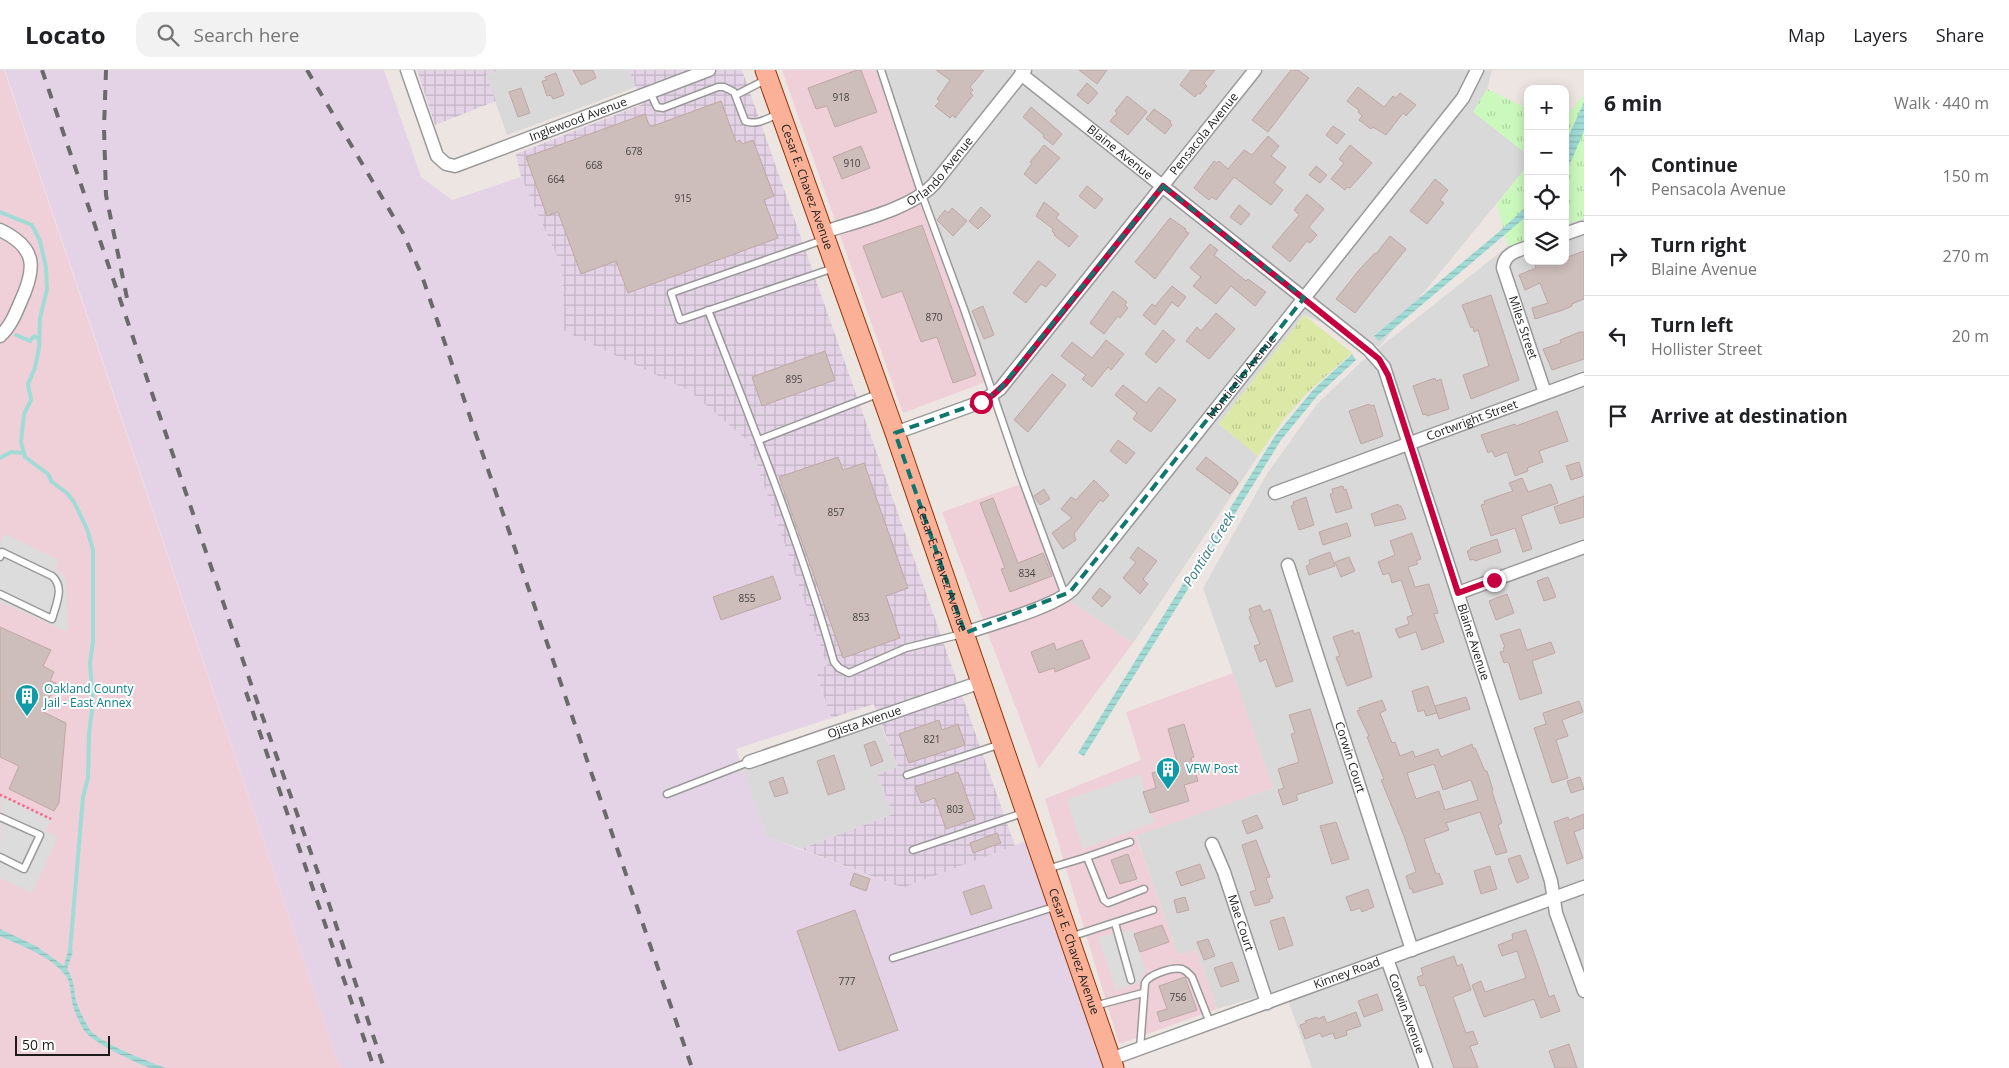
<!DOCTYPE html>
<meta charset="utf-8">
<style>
:root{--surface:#fff;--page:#f2f2f2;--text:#202124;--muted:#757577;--line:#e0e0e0}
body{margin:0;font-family:"Open Sans",sans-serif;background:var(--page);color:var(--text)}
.controls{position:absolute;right:15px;top:15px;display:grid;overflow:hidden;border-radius:10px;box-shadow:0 2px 12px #0003}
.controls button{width:45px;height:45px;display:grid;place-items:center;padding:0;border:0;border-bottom:1px solid var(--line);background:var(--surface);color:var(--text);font:25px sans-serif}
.scale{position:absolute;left:15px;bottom:12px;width:95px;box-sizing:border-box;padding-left:5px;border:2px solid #1c1c1c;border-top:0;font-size:14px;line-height:18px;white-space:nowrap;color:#1c1c1c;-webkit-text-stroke:4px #fff;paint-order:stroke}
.stop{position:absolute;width:15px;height:15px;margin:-11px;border:4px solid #c70140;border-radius:50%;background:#fff}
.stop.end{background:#c70140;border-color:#fff;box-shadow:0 1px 5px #0008}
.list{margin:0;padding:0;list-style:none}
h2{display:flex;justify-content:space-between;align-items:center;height:65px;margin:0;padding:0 20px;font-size:21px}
h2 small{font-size:16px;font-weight:400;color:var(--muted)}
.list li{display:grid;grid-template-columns:32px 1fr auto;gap:15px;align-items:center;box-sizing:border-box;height:80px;padding:0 20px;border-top:1px solid var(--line)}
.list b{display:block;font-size:19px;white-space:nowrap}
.list p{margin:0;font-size:16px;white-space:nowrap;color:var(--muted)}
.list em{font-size:16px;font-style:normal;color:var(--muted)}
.icon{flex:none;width:28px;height:28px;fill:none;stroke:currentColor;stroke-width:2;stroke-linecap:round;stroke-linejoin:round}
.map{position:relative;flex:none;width:1584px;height:998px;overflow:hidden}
header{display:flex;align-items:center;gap:30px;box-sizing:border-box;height:70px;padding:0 25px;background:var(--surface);border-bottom:1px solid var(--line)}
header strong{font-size:24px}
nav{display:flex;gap:28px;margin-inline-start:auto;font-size:18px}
.search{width:350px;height:45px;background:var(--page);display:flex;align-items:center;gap:12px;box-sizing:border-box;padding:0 18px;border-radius:15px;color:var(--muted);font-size:19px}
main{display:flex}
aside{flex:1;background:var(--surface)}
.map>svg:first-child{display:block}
.residential{fill:#dad9d9}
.commercial{fill:#efd0d9}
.industrial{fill:url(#industrial-grid)}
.railway{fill:#e4d3e6}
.grass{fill:url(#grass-tufts)}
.park{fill:url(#park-tufts)}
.parking{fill:#dcdcdc}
.water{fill:url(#water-rules)}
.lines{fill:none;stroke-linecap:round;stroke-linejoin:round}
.stream{stroke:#a1dbd6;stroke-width:4}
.building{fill:#cdbdbb;stroke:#bfa7a4;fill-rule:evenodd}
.lane-casing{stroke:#999;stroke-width:9}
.street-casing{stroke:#999;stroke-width:15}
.primary-casing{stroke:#933301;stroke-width:21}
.path{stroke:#f96787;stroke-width:2.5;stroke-dasharray:2.5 2.5;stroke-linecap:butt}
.lane{stroke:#fff;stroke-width:6}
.street{stroke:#fff;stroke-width:12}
.primary{stroke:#fbb198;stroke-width:19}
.rail{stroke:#6a6a6a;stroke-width:4;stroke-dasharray:10 10;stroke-linecap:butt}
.route{stroke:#c70140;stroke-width:6}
.marked{fill:none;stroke:#0f766e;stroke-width:4;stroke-dasharray:10 6;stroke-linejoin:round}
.labels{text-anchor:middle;stroke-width:4;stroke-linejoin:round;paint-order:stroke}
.number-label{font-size:10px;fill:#484444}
.street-label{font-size:12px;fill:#1c1c1c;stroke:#fff}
.culture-label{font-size:12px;fill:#0d838f;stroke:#fff;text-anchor:start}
.water-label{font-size:14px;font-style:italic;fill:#3e7e8b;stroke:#fff}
</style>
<header>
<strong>Locato</strong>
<div class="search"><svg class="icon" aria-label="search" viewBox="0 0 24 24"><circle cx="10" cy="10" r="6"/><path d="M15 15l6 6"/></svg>Search here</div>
<nav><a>Map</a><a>Layers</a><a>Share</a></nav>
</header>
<main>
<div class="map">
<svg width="1584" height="998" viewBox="0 0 1584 998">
<defs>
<pattern id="industrial-grid" width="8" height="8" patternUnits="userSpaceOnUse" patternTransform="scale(1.25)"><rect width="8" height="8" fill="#e4d3e6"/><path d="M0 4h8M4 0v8" fill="none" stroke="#c3b5c5"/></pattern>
<pattern id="grass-tufts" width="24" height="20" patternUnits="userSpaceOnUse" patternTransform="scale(1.25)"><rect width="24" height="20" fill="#dce8a6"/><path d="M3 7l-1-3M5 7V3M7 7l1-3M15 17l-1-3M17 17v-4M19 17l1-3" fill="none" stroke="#bcc68e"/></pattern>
<pattern id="park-tufts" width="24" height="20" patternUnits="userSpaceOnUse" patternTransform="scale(1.25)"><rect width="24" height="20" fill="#cbf9bd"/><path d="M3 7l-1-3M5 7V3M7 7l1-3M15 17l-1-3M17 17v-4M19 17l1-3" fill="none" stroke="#aed5a2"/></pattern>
<pattern id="water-rules" width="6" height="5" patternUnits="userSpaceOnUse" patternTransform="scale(1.25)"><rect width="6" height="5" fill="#a1dbd6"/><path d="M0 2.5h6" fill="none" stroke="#8abbb7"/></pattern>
</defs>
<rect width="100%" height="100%" fill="#ede5e1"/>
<g class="residential">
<path d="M499 0H629L636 17 507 65 486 5Z"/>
<path d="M880 0H1492L1487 19 1474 42 1528 85V95L1379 277 1304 245 1219 354 1258 386 1133 573 1071 532Z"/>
<path d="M1584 148V998H1312L1284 919 1217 939 1196 880 1178 885 1136 765 1273 718 1203 518 1268 402 1317 334 1360 293 1508 176 1528 169V191H1565V155Z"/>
<path d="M881 655 898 697 877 704 893 744 801 779 767 767 743 700Z"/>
</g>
<g class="commercial">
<path d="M0 0H4L340 998H0Z"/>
<path d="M782 0H880L991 310 903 343Z"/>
<path d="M1027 412 1071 532 1133 573 1039 699 942 442Z"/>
<path d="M1233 603 1273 718 1136 766 1178 885 1196 880 1217 939 1119 974 1045 729 1141 690 1126 642Z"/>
</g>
<g class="industrial">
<path d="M417 0H499L486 5 496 31 435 55Z"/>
<path d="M629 0H742L1015 776 903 818 801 779 893 744 877 704 898 697 874 634 831 648 815 600 827 595 691 322 564 261 562 198 521 107 516 84 643 34Z"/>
</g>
<path class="railway" d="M5 0H384L421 107 452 130 521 107 562 198 564 261 691 322 749 372 827 595 815 601 831 648 736 679 767 767 903 818 1034 768 1114 998H340Z"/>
<path class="grass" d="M1304 245 1352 283 1308 322 1284 349 1258 386 1219 354Z"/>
<g class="park">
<path d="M1487 19 1528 39V85L1473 42Z"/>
<path d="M1584 25V148L1565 155V48Z"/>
<path d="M1528 95V169L1508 176 1497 134Z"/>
</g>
<g class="parking">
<path d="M5 464 59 490 55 499 62 503 66 511 68 562 0 532V474Z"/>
<path d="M1140 704 1150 743 1155 752 1083 779 1067 730Z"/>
<path d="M1 725 51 749 46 761 58 767 32 823 0 808Z"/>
<path d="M1133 859 1145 900 1139 913 1116 920 1098 867Z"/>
</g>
<g class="water">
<path d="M1584 32V61L1565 105V74Z"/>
<path d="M1528 135 1527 146 1379 271 1374 266 1500 161Z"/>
<path d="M1352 284 1356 290 1318 325 1281 370 1084 686 1078 683 1275 366 1313 320Z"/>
<path d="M0 859 36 876 64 896 68 881H73L67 899C77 915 72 923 79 939 82 945 86 954 90 960 100 973 149 992 166 998 161 998 155 998 151 998 139 995 93 972 86 963 81 957 77 946 74 939 70 928 72 914 66 906 51 886 22 876 0 866Z"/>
</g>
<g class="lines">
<g class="stream">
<path d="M0 142 32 155 40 171 46 198 47 219 40 248 39 278 35 298 28 314 31 330 24 344 21 372 25 387 48 404 52 412 67 423 74 432 87 459 93 480V572L90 593 93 633 89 663 88 708 83 727 70 881"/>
<path d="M16 265 30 271 34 266 39 269"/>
<path d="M0 388 11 382 24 383"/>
</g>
</g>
<g class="building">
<path d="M573 0H593L596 8 581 15Z"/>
<path d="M857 0H861L877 42 835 57 827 36 816 39 808 18Z"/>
<path d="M936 0H984L970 17 973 20 970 23 973 25 955 48 953 45 950 48 935 36 940 31 937 29 950 10Z"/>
<path d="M1079 0H1107L1097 14Z"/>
<path d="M1191 0H1215L1204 13 1207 16 1200 24 1198 23 1195 27 1180 15Z"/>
<path d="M1291 0H1298L1309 8 1268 62 1252 50Z"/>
<path d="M556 3 564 25 553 29 551 25 547 26 542 11 547 10 545 7Z"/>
<path d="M1087 13 1098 23 1088 34 1077 25Z"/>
<path d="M1358 17 1384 37 1393 26 1396 28 1400 23 1416 35 1406 46 1403 43 1386 65 1373 57 1371 59 1359 50 1362 46 1358 42 1359 40 1347 31Z"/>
<path d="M521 18 530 43 518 47 509 22Z"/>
<path d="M1127 26 1147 42 1128 65 1110 51 1117 43 1115 41Z"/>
<path d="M721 31 736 72 740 70 742 74 753 70 774 126 764 130 778 168 628 223 616 191 581 204 558 142 547 146 526 87 645 44 650 57Z"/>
<path d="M1031 37 1062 64 1053 75 1043 67 1044 65 1023 47Z"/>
<path d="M1154 39 1171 51 1170 53 1172 55 1165 64 1146 49Z"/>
<path d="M1333 56 1345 64 1337 74 1326 65Z"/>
<path d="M1268 66 1279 76 1271 86 1286 97 1274 113 1283 120 1271 135 1234 107 1216 130 1212 127 1209 130 1194 118 1214 91 1217 93 1219 91 1228 99 1244 80 1252 85Z"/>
<path d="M1044 75 1060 88 1036 114 1024 104 1032 93 1030 92Z"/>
<path d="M1350 75 1372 93 1350 118 1347 117 1345 120 1331 109 1344 93 1339 89Z"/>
<path d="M861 76 870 98 842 109 833 87Z"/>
<path d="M1316 96 1327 105 1320 113 1309 105Z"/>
<path d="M1435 109 1448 120 1440 130 1444 133 1427 154 1410 141Z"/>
<path d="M1087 116 1103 129 1095 139 1079 126Z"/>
<path d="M1307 124 1324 139 1309 157 1317 165 1310 173 1307 171 1290 192 1272 177 1299 145 1294 140Z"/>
<path d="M1044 132 1059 144 1056 148 1078 166 1069 177 1054 165 1055 164 1052 161 1053 159 1036 146Z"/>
<path d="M1239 135 1250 144 1241 155 1230 147Z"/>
<path d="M981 137 991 146 978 159 969 151Z"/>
<path d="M952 138 967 151 953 166 937 150 945 140 948 143Z"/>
<path d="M1170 148 1186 159 1185 161 1189 163 1155 209 1135 192Z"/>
<path d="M922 155 976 305 953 313 937 267 921 272 902 221 882 228 863 176Z"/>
<path d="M1390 166 1406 179 1355 243 1336 229 1359 200 1375 183 1376 184Z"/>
<path d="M1210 174 1218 180 1214 185 1246 211 1248 209 1266 222 1255 236 1231 216 1216 234 1193 216 1201 207 1190 198Z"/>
<path d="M1584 181V229L1572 234V236L1563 240 1535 249 1532 238 1548 233 1540 213 1525 220 1519 205 1536 198 1535 195 1545 191 1548 195 1557 191H1565V188Z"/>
<path d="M1038 191H1039L1056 205 1046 217 1041 214 1026 233 1013 223Z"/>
<path d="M1172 216 1186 227 1178 237 1172 232 1155 255 1143 245 1152 234 1155 236Z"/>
<path d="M1113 221 1127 232 1125 235 1128 238 1120 248 1118 246 1104 264 1090 253Z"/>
<path d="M1491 225 1519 310 1471 329 1463 305 1489 296 1478 260 1474 262 1473 257 1471 258 1462 235Z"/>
<path d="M983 236 994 265 984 269 972 241Z"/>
<path d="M1216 243 1235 259 1209 289 1186 271 1197 257 1201 261Z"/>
<path d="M1163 260 1175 270 1156 293 1145 284Z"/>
<path d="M1580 262H1584V289L1552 300 1543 279 1561 273 1560 270Z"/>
<path d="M1106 270 1124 284 1111 300 1108 297 1092 317 1082 309 1086 305 1061 286 1072 272 1092 288Z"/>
<path d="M825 281 835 310 762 336 752 307Z"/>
<path d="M1052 304 1066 315 1028 362 1014 350Z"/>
<path d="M1435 308 1436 311 1441 309 1449 339 1427 346 1426 344 1423 345 1413 316Z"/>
<path d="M1123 315 1146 333 1159 317 1176 330 1151 362 1133 349 1137 343 1115 325Z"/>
<path d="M1369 334 1370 336 1374 335 1383 366 1361 374 1349 341Z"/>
<path d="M1557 341 1568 371 1539 381 1543 392 1527 398 1528 401 1515 406 1507 382 1495 387 1492 381 1488 383 1481 365 1515 354 1516 356Z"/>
<path d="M1118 370 1135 383 1126 394 1110 381Z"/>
<path d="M838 387 843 400 864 393 908 518 886 526 900 568 843 588 779 407Z"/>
<path d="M1206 387 1237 411 1238 414 1230 424 1196 399Z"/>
<path d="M1579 392 1583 406 1571 410 1566 396Z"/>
<path d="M1522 408 1528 422 1551 414 1558 433 1521 446 1532 479 1523 482 1515 458 1491 466 1481 435 1485 434 1484 431 1513 421 1509 413Z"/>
<path d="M1094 410 1109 425 1103 432 1100 430 1074 464 1076 470 1063 479 1052 463 1072 448 1061 439 1071 427 1076 430Z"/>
<path d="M1343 416 1344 420 1346 419 1352 438 1336 443 1330 424 1333 423 1332 419Z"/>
<path d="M1044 419 1050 429 1040 435 1034 426Z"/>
<path d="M1584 426V447L1560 454 1554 437Z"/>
<path d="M1306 427 1314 455 1299 460 1291 436 1294 435 1293 432Z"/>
<path d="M993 428 1018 493 1043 483 1052 506 1010 522 1001 499 1005 498 980 433Z"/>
<path d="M1398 434V436H1401L1406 449 1375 456 1371 444Z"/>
<path d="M1347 453 1351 466 1323 475 1319 462Z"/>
<path d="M1412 463 1421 489 1416 491 1418 494 1408 497 1415 517 1429 514 1438 543 1434 544 1444 572 1422 580 1416 562 1399 568 1395 559 1409 554 1407 547 1413 545 1401 510 1392 513 1389 503 1383 505 1378 492 1395 485 1390 471Z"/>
<path d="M1497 469 1501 482 1475 491 1474 489 1470 490 1467 481 1471 479 1470 478Z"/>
<path d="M1138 477 1157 491 1143 509 1148 514 1140 524 1123 508 1136 492 1130 488Z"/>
<path d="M1330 482 1335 496 1309 505 1306 496 1310 494 1309 490Z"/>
<path d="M1349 487 1355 501 1341 507 1335 492Z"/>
<path d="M773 506 781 529 721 550 713 527Z"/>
<path d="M1548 507 1556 527 1544 531 1537 511Z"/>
<path d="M1100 518 1111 527 1102 537 1092 528Z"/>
<path d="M1507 524 1514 543 1496 550 1489 531Z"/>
<path d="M1260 535 1263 542 1270 539 1293 611 1276 617 1266 589 1260 592 1254 576 1260 574 1249 547 1251 546 1249 539Z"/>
<path d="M0 557 51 580 43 596 54 602 50 611 56 613 43 642 66 653 59 733 54 741 9 719 19 696 0 687Z"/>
<path d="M1520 559 1527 580 1551 572 1555 583 1532 591 1542 623 1520 630 1509 594 1507 592 1504 593 1500 582 1504 581 1503 578 1505 577 1500 565Z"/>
<path d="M1353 560 1354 564 1359 562 1372 607 1347 616 1336 587 1340 586 1333 567Z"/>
<path d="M1082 570 1090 588 1055 602 1054 598 1039 603 1031 582 1054 573 1056 580Z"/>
<path d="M1428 616 1437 643 1426 646 1424 640 1418 642 1412 621Z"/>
<path d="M1466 627 1470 639 1439 649 1435 636Z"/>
<path d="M1382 630 1386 640 1380 643 1392 673 1395 672 1400 686 1413 681 1415 687 1438 679 1441 687 1472 674 1473 678H1475L1485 701H1487L1493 720 1492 721 1502 753 1498 755 1507 782 1496 785 1480 742 1446 753 1449 760 1424 769 1436 804 1439 803 1443 814 1413 823 1412 819H1410L1406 806 1416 802 1404 766 1381 710 1384 709 1367 667 1369 666 1357 641 1360 640 1359 638ZM1434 694 1443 720 1471 710 1478 730 1445 740 1439 721 1416 729 1407 703Z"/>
<path d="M1579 631 1583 642 1562 650 1568 666 1556 670 1568 708 1552 713 1534 658 1546 654 1543 643Z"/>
<path d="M1310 639 1333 713 1296 725 1298 730 1283 735 1278 720 1284 718 1278 699 1299 692 1291 664 1295 663 1289 645Z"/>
<path d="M939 650 942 660 958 654 965 675 909 693 899 664Z"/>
<path d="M1184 654 1194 687 1191 688 1198 711 1184 715 1189 731 1150 743 1143 722 1156 718 1152 703 1178 695 1168 659Z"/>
<path d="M875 671 883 691 871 696 864 675Z"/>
<path d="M834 685 845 719 828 725 817 691Z"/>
<path d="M958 702 975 749 946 759 935 728 921 733 915 717Z"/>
<path d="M783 707 788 723 775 727 769 712Z"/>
<path d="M1580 707 1584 719 1571 723 1567 711Z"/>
<path d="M1584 744V758L1574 762 1583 788 1567 794 1554 752 1568 747 1569 750Z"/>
<path d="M1257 745 1263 758 1247 764 1242 751Z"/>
<path d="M1336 752 1349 789 1332 794 1320 756Z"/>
<path d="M997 763 1001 773 973 783 970 773Z"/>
<path d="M1256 770 1270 807 1266 808 1273 828 1269 829 1270 832 1255 836 1250 822 1256 820 1242 775Z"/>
<path d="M1128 784 1137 809 1120 814 1111 790Z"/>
<path d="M1520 785 1529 808 1517 813 1508 789Z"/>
<path d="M1200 794 1205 808 1181 816 1176 802Z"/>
<path d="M1490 796 1497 819 1481 824 1474 801Z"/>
<path d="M854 803 870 809 866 821 850 815Z"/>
<path d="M984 815 992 838 971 845 963 822Z"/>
<path d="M1368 819 1374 837 1362 842 1360 838 1351 841 1346 827Z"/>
<path d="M1185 827 1189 840 1177 843 1174 830Z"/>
<path d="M855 840 898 960 839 981 797 861Z"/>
<path d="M1284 847 1293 875 1279 880 1270 851Z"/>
<path d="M1162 855 1169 872 1140 882 1134 864Z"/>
<path d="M1526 860 1549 927 1554 925 1560 941 1541 948 1534 929 1484 947 1472 915 1481 911 1485 922 1526 908 1517 881 1502 886 1498 875 1513 869 1512 864Z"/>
<path d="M1208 869 1215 886 1204 890 1197 872Z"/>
<path d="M1454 886 1457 896 1462 894 1471 920 1453 927 1466 963 1473 961 1478 974 1470 976 1478 998H1454L1425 915 1420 916 1417 907 1423 905 1421 898Z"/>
<path d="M1232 892 1239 911 1221 917 1214 898Z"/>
<path d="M1185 907 1197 940 1160 952 1157 942 1167 939 1159 916Z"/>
<path d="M1377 924 1383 940 1364 947 1358 931Z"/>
<path d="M1356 942 1361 956 1346 961 1347 965 1335 969 1333 963 1322 967 1320 963 1305 969 1300 955 1306 953 1305 951 1317 947 1318 949 1324 946 1327 953Z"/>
<path d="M1569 974 1577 998H1555L1549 981Z"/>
</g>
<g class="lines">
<g class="lane-casing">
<g id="lane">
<path d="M881 0 922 125 964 239 1021 406 1065 525"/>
<path d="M650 22 657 37 663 38 718 17H724L734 22 745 51C756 56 769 48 780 43"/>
<path d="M736 25 767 9"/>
<path d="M823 170 671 223 680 250 834 198"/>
<path d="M708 240C753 356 800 472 834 592L839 598 849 603 906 578 962 564"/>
<path d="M759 370 880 323"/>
<path d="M0 487 2 482 52 506C65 517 56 534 52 549L0 524"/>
<path d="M907 705 1001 674"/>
<path d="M667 724 749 692"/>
<path d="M0 747 40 765 24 799 0 787"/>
<path d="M1130 772 1087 787 1104 830 1108 833 1144 819"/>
<path d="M913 780 1023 743"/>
<path d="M1047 799 1087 787"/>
<path d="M1115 853 1131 910"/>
<path d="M1070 867 1153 840"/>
<path d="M893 888 1057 836"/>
<path d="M1094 936 1143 923"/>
<path d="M1140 979 1145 913C1149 904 1173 897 1182 899 1187 901 1189 904 1192 907L1210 953"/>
</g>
</g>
<g class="street-casing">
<g id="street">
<path id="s1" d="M407 0 437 86 446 94 455 96 709 0"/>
<path id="s2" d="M1021 4 1368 279 1384 297 1551 811 1556 843 1584 921"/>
<path d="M0 160C38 178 36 199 20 233 15 245 10 257 0 266"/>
<path id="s3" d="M824 162C857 151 911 139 934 114L1025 0"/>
<path d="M1565 164 1582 158"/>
<path id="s4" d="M1528 177C1516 181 1504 184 1503 198L1545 323"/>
<path id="s5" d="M895 363 981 332 1000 319 1255 0"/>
<path id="s6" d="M1275 423 1584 309"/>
<path id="s7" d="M1288 495 1412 880"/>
<path d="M1458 523 1584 477"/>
<path id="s8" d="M965 563C991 554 1055 537 1073 519L1463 28 1477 0"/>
<path id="s9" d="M749 692 981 612"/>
<path id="s10" d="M1212 774 1224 802 1267 933"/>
<path id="s11" d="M1387 889 1426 998"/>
<path id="s12" d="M1111 989 1584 817"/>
</g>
</g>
<g class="primary-casing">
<g id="primary">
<path id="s13" d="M765 0 895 363 1114 998"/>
</g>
</g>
<path class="path" d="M0 726 1 725 51 749"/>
<use href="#lane" class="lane"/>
<use href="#street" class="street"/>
<use href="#primary" class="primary"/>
<g class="rail">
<path d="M42 0 252 617 327 828 384 998"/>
<path d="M106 0 104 58 106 125 128 233"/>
<path d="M307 0 403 163 422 206 692 998"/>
<path d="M246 622 374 998"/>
</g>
</g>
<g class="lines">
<path class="route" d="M981 332 993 325 1006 313 1163 116 1379 289 1388 305 1458 523 1494 510"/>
</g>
<path class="marked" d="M1163 116 1304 228 1070 522 965 563 895 363 981 332 1000 319Z"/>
<defs>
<g id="building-pin" transform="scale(1.25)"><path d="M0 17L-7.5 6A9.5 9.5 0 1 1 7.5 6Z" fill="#0f9aa8" stroke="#fff"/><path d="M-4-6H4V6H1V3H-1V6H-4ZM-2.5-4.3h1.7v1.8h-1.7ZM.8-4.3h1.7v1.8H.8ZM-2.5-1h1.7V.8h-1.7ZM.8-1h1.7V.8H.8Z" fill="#fff"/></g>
</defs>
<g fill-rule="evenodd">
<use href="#building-pin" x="27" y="626"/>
<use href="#building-pin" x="1168" y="699"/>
</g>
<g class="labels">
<g class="number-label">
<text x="841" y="31">918</text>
<text x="634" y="85">678</text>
<text x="852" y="97">910</text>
<text x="594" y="99">668</text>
<text x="556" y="113">664</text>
<text x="683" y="132">915</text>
<text x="934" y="251">870</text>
<text x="794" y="313">895</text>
<text x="836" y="446">857</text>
<text x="1027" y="507">834</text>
<text x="747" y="532">855</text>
<text x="861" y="551">853</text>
<text x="932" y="673">821</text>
<text x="955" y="743">803</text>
<text x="847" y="915">777</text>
<text x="1178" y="931">756</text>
</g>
<g class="street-label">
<text dy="4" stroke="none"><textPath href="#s1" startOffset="244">Inglewood Avenue</textPath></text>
<text dy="4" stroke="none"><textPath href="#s5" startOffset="441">Pensacola Avenue</textPath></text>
<text dy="4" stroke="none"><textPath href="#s2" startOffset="126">Blaine Avenue</textPath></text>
<text dy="4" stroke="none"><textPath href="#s3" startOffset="134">Orlando Avenue</textPath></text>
<text dy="4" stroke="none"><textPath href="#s13" startOffset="124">Cesar E. Chavez Avenue</textPath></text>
<text dy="4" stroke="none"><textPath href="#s4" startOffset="98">Miles Street</textPath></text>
<text dy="4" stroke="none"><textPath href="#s8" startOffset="388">Monticello Avenue</textPath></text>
<text dy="4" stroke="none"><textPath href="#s6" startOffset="210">Cortwright Street</textPath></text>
<text dy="4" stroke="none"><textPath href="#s13" startOffset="529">Cesar E. Chavez Avenue</textPath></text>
<text dy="4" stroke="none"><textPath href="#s2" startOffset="756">Blaine Avenue</textPath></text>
<text dy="4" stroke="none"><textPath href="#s9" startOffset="122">Ojista Avenue</textPath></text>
<text dy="4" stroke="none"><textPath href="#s7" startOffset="202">Corwin Court</textPath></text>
<text dy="4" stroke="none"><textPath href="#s10" startOffset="84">Mae Court</textPath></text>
<text dy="4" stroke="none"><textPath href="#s13" startOffset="934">Cesar E. Chavez Avenue</textPath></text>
<text dy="4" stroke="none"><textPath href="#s12" startOffset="251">Kinney Road</textPath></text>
<text dy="4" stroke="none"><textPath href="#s11" startOffset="58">Corwin Avenue</textPath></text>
</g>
<g class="culture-label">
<text x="44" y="623">Oakland County<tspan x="44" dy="14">Jail - East Annex</tspan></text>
<text x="1186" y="703">VFW Post</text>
</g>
<g class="water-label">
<text transform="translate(1209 479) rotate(-58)" y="5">Pontiac Creek</text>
</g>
</g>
</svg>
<div class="controls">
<button>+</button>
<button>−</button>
<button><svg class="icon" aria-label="locate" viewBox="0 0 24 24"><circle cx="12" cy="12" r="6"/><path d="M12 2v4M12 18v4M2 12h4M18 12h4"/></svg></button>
<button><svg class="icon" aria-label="layers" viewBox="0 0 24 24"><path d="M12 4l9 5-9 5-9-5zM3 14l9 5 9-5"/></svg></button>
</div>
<div class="scale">50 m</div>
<div class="stop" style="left:981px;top:332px"></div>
<div class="stop end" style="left:1494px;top:510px"></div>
</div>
<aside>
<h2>6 min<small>Walk · 440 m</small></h2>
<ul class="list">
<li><svg class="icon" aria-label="ahead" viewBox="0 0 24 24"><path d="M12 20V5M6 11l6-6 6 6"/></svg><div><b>Continue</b><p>Pensacola Avenue</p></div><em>150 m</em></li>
<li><svg class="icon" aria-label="right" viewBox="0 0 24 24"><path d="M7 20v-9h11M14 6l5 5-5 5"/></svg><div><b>Turn right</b><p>Blaine Avenue</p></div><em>270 m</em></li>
<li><svg class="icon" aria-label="left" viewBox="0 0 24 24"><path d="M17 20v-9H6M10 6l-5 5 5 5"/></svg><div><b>Turn left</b><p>Hollister Street</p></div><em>20 m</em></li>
<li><svg class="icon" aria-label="arrive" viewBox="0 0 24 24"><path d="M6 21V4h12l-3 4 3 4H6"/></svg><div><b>Arrive at destination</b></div></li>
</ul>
</aside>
</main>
